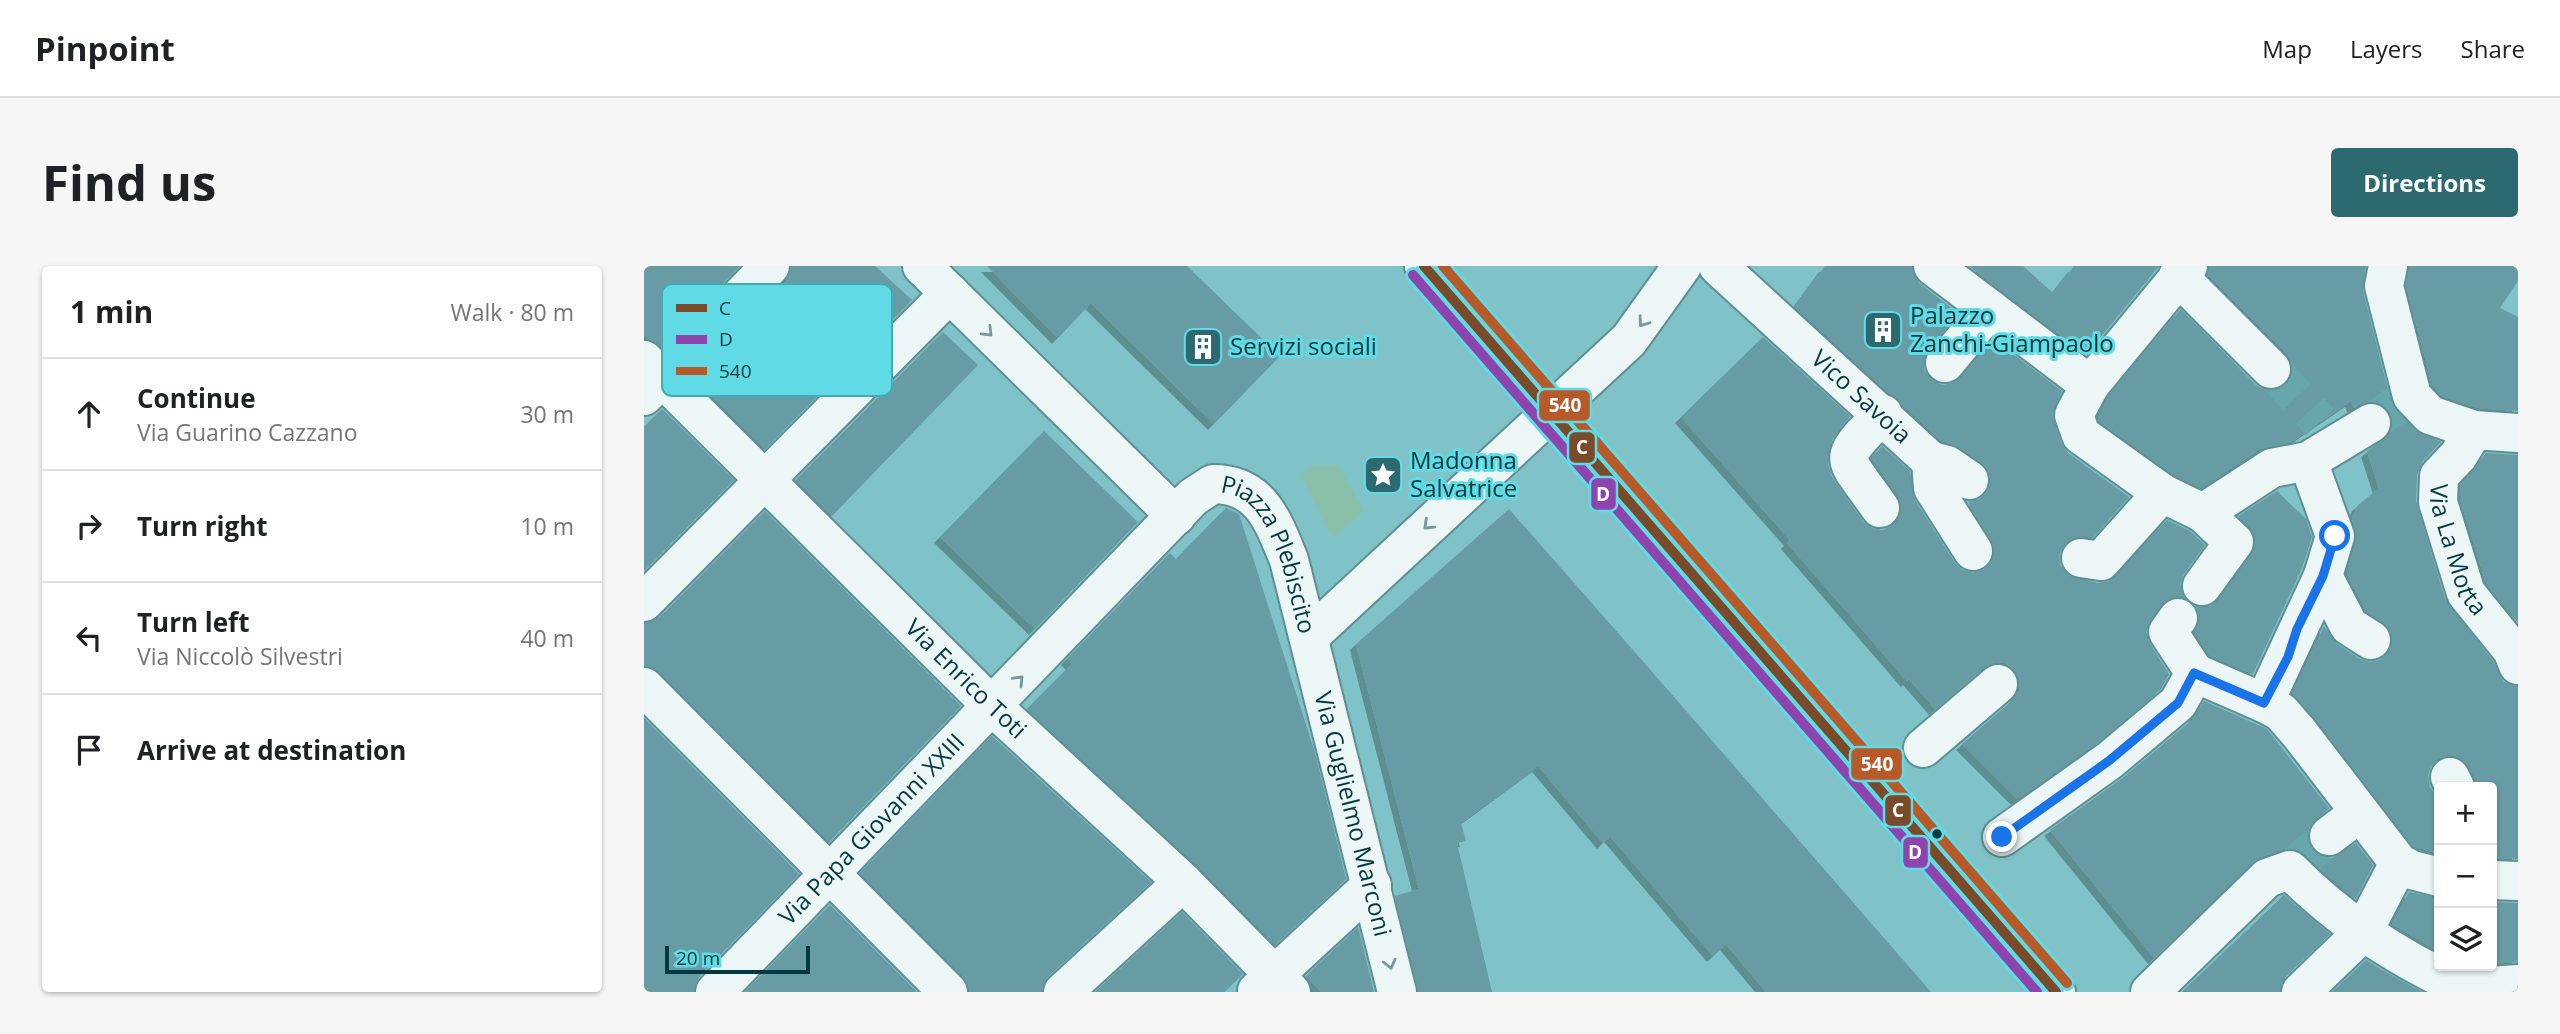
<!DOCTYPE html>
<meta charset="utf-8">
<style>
:root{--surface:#fff;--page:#f6f6f6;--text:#202124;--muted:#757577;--line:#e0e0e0;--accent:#2c6a6f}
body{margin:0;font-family:"Open Sans",sans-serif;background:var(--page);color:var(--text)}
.controls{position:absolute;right:21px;bottom:21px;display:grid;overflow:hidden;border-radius:7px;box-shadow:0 2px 5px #0004}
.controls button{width:63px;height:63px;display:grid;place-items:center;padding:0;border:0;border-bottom:2px solid var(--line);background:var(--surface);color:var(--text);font:35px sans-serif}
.scale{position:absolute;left:21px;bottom:18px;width:145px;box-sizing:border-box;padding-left:7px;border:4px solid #003a3f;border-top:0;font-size:19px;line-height:24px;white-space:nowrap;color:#003a3f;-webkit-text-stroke:5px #60dbe6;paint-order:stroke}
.stop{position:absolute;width:21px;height:21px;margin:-16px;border:5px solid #1a73e8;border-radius:50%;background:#fff}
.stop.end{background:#1a73e8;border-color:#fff;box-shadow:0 2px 7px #0008}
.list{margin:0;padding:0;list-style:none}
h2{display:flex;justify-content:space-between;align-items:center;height:91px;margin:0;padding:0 28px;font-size:30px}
h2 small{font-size:23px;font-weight:400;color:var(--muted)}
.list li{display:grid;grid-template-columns:46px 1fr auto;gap:21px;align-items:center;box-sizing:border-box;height:112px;padding:0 28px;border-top:2px solid var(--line)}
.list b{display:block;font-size:26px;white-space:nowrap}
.list p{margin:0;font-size:23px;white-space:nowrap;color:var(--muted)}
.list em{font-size:23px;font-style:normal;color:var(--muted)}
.icon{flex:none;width:38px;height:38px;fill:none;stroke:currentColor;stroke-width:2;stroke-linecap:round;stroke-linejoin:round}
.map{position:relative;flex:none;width:1874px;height:726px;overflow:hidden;border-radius:7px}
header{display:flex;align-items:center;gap:42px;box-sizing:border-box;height:98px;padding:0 35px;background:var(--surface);border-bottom:2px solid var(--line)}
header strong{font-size:33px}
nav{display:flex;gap:38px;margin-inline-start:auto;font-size:24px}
.intro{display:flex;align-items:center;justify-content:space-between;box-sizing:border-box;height:168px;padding:0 42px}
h1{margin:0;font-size:49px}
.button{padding:18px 32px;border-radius:7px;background:var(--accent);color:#fff;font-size:24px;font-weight:700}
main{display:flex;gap:42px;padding:0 42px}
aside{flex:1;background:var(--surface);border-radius:7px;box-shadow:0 2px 5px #0004}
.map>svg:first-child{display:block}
.green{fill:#89c0a9}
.building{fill:#679ca5;filter:url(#shadow)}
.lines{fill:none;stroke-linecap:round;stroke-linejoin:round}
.minor-tunnel{stroke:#66a7ac;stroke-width:38;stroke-dasharray:38 19;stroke-linecap:butt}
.minor-casing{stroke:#5d8f93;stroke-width:42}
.minor{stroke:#ecf6f7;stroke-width:38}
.bus-1-casing{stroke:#60dbe6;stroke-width:16}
.bus-2-casing{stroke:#60dbe6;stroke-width:16}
.bus-3-casing{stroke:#60dbe6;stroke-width:16}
.bus-1{stroke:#7a4b2a;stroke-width:10}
.bus-2{stroke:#8e44ad;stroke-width:10}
.bus-3{stroke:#b65a29;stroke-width:10}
.oneway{stroke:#76989b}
.route{stroke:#1a73e8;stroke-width:9}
.bus-dot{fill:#003a3f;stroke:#60dbe6;stroke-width:2.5}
.labels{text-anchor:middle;stroke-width:6;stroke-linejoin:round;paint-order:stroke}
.poi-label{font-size:24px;fill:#003a3f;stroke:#60dbe6;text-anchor:start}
.street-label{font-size:24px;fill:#003a3f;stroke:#60dbe6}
.key{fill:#60dbe6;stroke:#43abb4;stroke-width:2}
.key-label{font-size:19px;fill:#003a3f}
.line-badge{stroke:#60dbe6;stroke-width:2.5}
.badge-label{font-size:19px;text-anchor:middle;font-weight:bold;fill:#fff}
</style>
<header>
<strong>Pinpoint</strong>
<nav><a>Map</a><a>Layers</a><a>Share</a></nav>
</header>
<div class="intro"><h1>Find us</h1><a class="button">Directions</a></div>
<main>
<aside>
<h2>1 min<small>Walk · 80 m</small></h2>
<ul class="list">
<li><svg class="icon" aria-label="ahead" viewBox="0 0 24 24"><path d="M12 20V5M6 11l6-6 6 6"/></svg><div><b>Continue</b><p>Via Guarino Cazzano</p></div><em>30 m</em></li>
<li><svg class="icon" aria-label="right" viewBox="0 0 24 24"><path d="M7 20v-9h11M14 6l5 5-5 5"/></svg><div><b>Turn right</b></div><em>10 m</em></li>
<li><svg class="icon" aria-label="left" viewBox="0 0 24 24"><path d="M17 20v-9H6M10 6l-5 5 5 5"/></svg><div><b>Turn left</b><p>Via Niccolò Silvestri</p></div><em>40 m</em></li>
<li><svg class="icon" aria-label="arrive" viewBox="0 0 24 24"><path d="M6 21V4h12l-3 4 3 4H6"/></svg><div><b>Arrive at destination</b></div></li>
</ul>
</aside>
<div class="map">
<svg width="1874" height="726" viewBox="0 0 1874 726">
<defs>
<filter id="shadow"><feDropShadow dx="-6" dy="6" stdDeviation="0" flood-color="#0004"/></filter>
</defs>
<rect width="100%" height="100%" fill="#7fc2c7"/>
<path class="green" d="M694 199 720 245 688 272 657 209 668 200Z"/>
<g class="building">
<path d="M0 0H96L17 81 0 69Z"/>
<path d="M147 0H231L268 34 121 183 49 111 142 15Z"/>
<path d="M343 0H543L636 90 570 158 447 37 414 72Z"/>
<path d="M1181 0H1268L1275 17 1314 47 1280 93V104L1288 114 1298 119 1309 117 1349 73 1418 125 1408 148 1417 177 1424 187 1485 231 1449 272 1430 271 1420 279 1415 289 1416 299 1424 309 1454 317 1465 315 1523 254 1546 265 1561 279 1540 308 1536 318 1540 332H1526L1517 339 1502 365 1506 378 1525 408 1517 423 1453 477 1373 533 1318 478 1369 434 1375 425 1376 415 1370 403 1361 397H1349L1340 401 1291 443 1265 413 1263 415 1143 277 1146 274 1037 151 1119 71 1206 150 1188 174 1184 199 1189 213 1219 255 1228 262 1239 264 1249 259 1256 250 1258 239 1254 230 1228 192 1238 180 1266 205 1271 234 1311 297 1318 304 1329 307 1341 303 1349 294 1351 283 1324 236 1335 233 1343 226 1347 215 1344 204 1315 181 1298 175 1151 41Z"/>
<path d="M1325 0H1379L1409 27 1430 0H1515L1442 89Z"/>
<path d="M1565 0H1722L1719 25 1747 136 1771 164 1797 176 1779 195 1773 208 1772 235 1801 333 1849 395 1860 416 1874 420V593L1848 592V521H1833L1825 501 1817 492 1808 489 1796 492 1787 500 1784 509 1786 521 1795 535V588L1769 580 1673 455 1648 428 1680 360 1693 378 1716 393 1727 396 1736 394 1746 385 1749 374 1746 363 1722 345 1703 308 1712 275 1708 253 1714 239 1735 222 1723 185 1746 168 1749 156 1745 145 1738 138 1727 135 1710 142 1707 135 1647 176 1616 183 1557 222 1529 208 1455 155 1454 151 1464 131 1537 43 1612 119 1621 124H1632L1643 118 1648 108V97L1643 88 1563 9Z"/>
<path d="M1765 0H1874V15L1856 42 1874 51V145L1834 142 1798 130 1788 119 1762 19Z"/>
<path d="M299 66 334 99 188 250 152 214Z"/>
<path d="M18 143 90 214 0 305V161Z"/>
<path d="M400 165 494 256 391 363 296 271Z"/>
<path d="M1842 187 1874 189V357L1842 317 1816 233 1817 219Z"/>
<path d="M1633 225 1662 253 1668 271 1658 302 1609 408 1566 390 1551 367 1556 353 1552 340H1566L1575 333 1608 288 1611 269 1594 250Z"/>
<path d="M582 242 595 248 671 487 702 613 631 679 554 600 383 443 428 398 423 393 526 287 532 293Z"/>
<path d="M865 243 1003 400 1287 726H1122L1082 678 1069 690 966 570 959 577 894 500 817 557 822 575 813 577 848 726H774L751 630 775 623 712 378Z"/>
<path d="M121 245 317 440 185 576 15 406 0 400V357L16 351Z"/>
<path d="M1560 435 1623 463 1685 542 1665 562 1663 573 1668 584 1677 590 1688 592 1712 577 1729 599 1712 633 1651 583H1639L1616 591 1510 692 1406 564 1480 511 1548 454Z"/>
<path d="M0 452 155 608 55 711 50 726H0Z"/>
<path d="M348 470 507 616 404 710 398 726H325L319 711 216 607Z"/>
<path d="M1765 626 1795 632V686L1748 658Z"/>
<path d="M1640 629 1686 668 1642 710 1636 726H1544L1541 723Z"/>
<path d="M1848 636 1874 637V696L1848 698Z"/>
<path d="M186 639 273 726H101Z"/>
<path d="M538 646 599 708 580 726H451Z"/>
<path d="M714 661 730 726H677L662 710Z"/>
<path d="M1722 694 1738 704 1778 726H1688Z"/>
</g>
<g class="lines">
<g class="minor-tunnel">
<path d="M1627 103 1676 156"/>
<path d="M1727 157 1755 137"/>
<path d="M1646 604 1685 570"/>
</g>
<g class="minor-casing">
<g id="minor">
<path d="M278 0 532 250"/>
<path d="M780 0 1412 726"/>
<path id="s1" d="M1074 0 1287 195 1289 222 1329 285"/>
<path d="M1289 0 1446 119 1430 149 1437 169 1518 227 1559 247 1590 276 1558 320"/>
<path d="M1744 0 1740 20 1768 130 1786 149 1830 164 1874 167"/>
<path d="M1534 10 1627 103"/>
<path id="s2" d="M0 94 349 441 539 616 647 726"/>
<path d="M1301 97 1346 43"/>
<path d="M1446 119 1544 0"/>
<path d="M0 130 126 0"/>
<path id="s3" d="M1830 164 1814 190 1795 210 1794 236 1822 327 1868 384 1874 399"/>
<path d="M1287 195 1303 199 1325 214"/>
<path d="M1664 195 1691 270 1679 310 1620 437 1637 446 1656 468 1755 597 1768 604 1795 611"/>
<path d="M1236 242C1199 188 1190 197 1239 148"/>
<path d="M1559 247 1628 202 1664 195 1727 157"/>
<path d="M1437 292 1457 295 1518 227"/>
<path d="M1679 310 1705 360 1727 374"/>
<path d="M0 336 306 27"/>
<path d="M666 370 985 74 1038 0"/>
<path d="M1551 407 1620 437"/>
<path d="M0 421 304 726"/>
<path d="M1279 482 1354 418"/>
<path d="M1806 511 1811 521"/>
<path d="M1685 570 1714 548"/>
<path d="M1358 571 1466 494 1534 437 1551 407 1524 366 1534 352"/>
<path d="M1848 614 1874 615"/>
<path d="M613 725 728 619"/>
<path id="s4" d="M71 726 549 231 569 218C617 218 629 255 645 294L753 726"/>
<path d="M419 726 539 616"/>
<path d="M1506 726 1623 612 1646 604C1695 654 1756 693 1819 722"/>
<path d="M1657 726 1719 666 1755 597"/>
<path d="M1815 726 1819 722 1874 718"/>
</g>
</g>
<use href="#minor" class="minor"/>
<g class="bus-1-casing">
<path id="bus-1" d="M780 0 1412 726"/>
</g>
<g class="bus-2-casing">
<path id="bus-2" d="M769 9 1393 726"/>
</g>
<g class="bus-3-casing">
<path id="bus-3" d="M799 0 1423 717"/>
</g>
<use href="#bus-1" class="bus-1"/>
<use href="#bus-2" class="bus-2"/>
<use href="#bus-3" class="bus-3"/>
</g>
<defs><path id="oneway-chevron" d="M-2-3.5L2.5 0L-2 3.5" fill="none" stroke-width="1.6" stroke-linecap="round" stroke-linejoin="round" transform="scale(1.75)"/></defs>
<g class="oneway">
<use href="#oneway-chevron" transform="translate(999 56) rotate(126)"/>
<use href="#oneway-chevron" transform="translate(344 66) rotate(45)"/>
<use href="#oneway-chevron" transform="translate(784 259) rotate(137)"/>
<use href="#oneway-chevron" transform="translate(375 414) rotate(-46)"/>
<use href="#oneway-chevron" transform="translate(746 698) rotate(77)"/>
</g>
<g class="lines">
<path class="route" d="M1358 571 1466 494 1534 437 1550 407 1620 437 1644 391 1653 363 1679 310 1691 270"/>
</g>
<defs>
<g id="building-square" transform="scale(2.0125)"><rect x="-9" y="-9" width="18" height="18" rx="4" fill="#2c6a6f" stroke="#60dbe6"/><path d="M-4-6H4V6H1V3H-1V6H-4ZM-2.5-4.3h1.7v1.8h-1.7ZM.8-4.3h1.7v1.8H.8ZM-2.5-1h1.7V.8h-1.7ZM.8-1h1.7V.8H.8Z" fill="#fff"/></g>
<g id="sight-square" transform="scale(2.0125)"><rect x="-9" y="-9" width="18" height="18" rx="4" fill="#2c6a6f" stroke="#60dbe6"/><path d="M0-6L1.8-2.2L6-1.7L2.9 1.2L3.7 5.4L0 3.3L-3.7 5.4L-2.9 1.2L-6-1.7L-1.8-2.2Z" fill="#fff"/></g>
</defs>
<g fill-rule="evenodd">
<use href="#building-square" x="1239" y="64"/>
<use href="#building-square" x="559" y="81"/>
<use href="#sight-square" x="739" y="209"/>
</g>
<circle class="bus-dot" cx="1293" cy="568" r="6"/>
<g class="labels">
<g class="poi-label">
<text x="1266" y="58">Palazzo<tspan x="1266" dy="28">Zanchi-Giampaolo</tspan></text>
<text x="586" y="89">Servizi sociali</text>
<text x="766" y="203">Madonna<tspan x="766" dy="28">Salvatrice</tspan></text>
</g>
<g class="street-label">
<text dy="8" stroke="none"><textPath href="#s1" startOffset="194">Vico Savoia</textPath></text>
<text dy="8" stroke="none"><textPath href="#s3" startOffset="135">Via La Motta</textPath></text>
<text dy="8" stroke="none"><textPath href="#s4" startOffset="812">Piazza Plebiscito</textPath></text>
<text dy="8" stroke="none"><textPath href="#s2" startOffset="453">Via Enrico Toti</textPath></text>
<text dy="8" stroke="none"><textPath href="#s4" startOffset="1090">Via Guglielmo Marconi</textPath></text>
<text dy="8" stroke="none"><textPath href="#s4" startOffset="226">Via Papa Giovanni XXIII</textPath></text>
</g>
</g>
<rect x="18" y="18" width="230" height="112" rx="10" class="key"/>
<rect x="32" y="38" width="31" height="8" fill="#7a4b2a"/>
<rect x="32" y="69" width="31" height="9" fill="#8e44ad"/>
<rect x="32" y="101" width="31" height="8" fill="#b65a29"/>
<g class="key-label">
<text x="75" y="49">C</text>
<text x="75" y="80">D</text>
<text x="75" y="112">540</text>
</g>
<g class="line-badge">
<rect x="894" y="123" width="53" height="33" rx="7" fill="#b65a29"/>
<rect x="924" y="165" width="28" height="33" rx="7" fill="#7a4b2a"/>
<rect x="946" y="211" width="27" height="34" rx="7" fill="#8e44ad"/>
<rect x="1206" y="481" width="53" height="34" rx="7" fill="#b65a29"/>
<rect x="1240" y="528" width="28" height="33" rx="7" fill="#7a4b2a"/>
<rect x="1258" y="570" width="27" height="33" rx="7" fill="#8e44ad"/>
</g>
<g class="badge-label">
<text x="921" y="146">540</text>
<text x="938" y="188">C</text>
<text x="959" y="235">D</text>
<text x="1233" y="505">540</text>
<text x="1254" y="551">C</text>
<text x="1271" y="593">D</text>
</g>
</svg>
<div class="controls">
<button>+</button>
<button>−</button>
<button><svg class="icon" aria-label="layers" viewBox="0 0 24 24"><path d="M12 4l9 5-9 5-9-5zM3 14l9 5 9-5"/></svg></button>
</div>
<div class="scale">20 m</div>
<div class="stop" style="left:1691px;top:270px"></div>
<div class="stop end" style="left:1358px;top:571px"></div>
</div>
</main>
